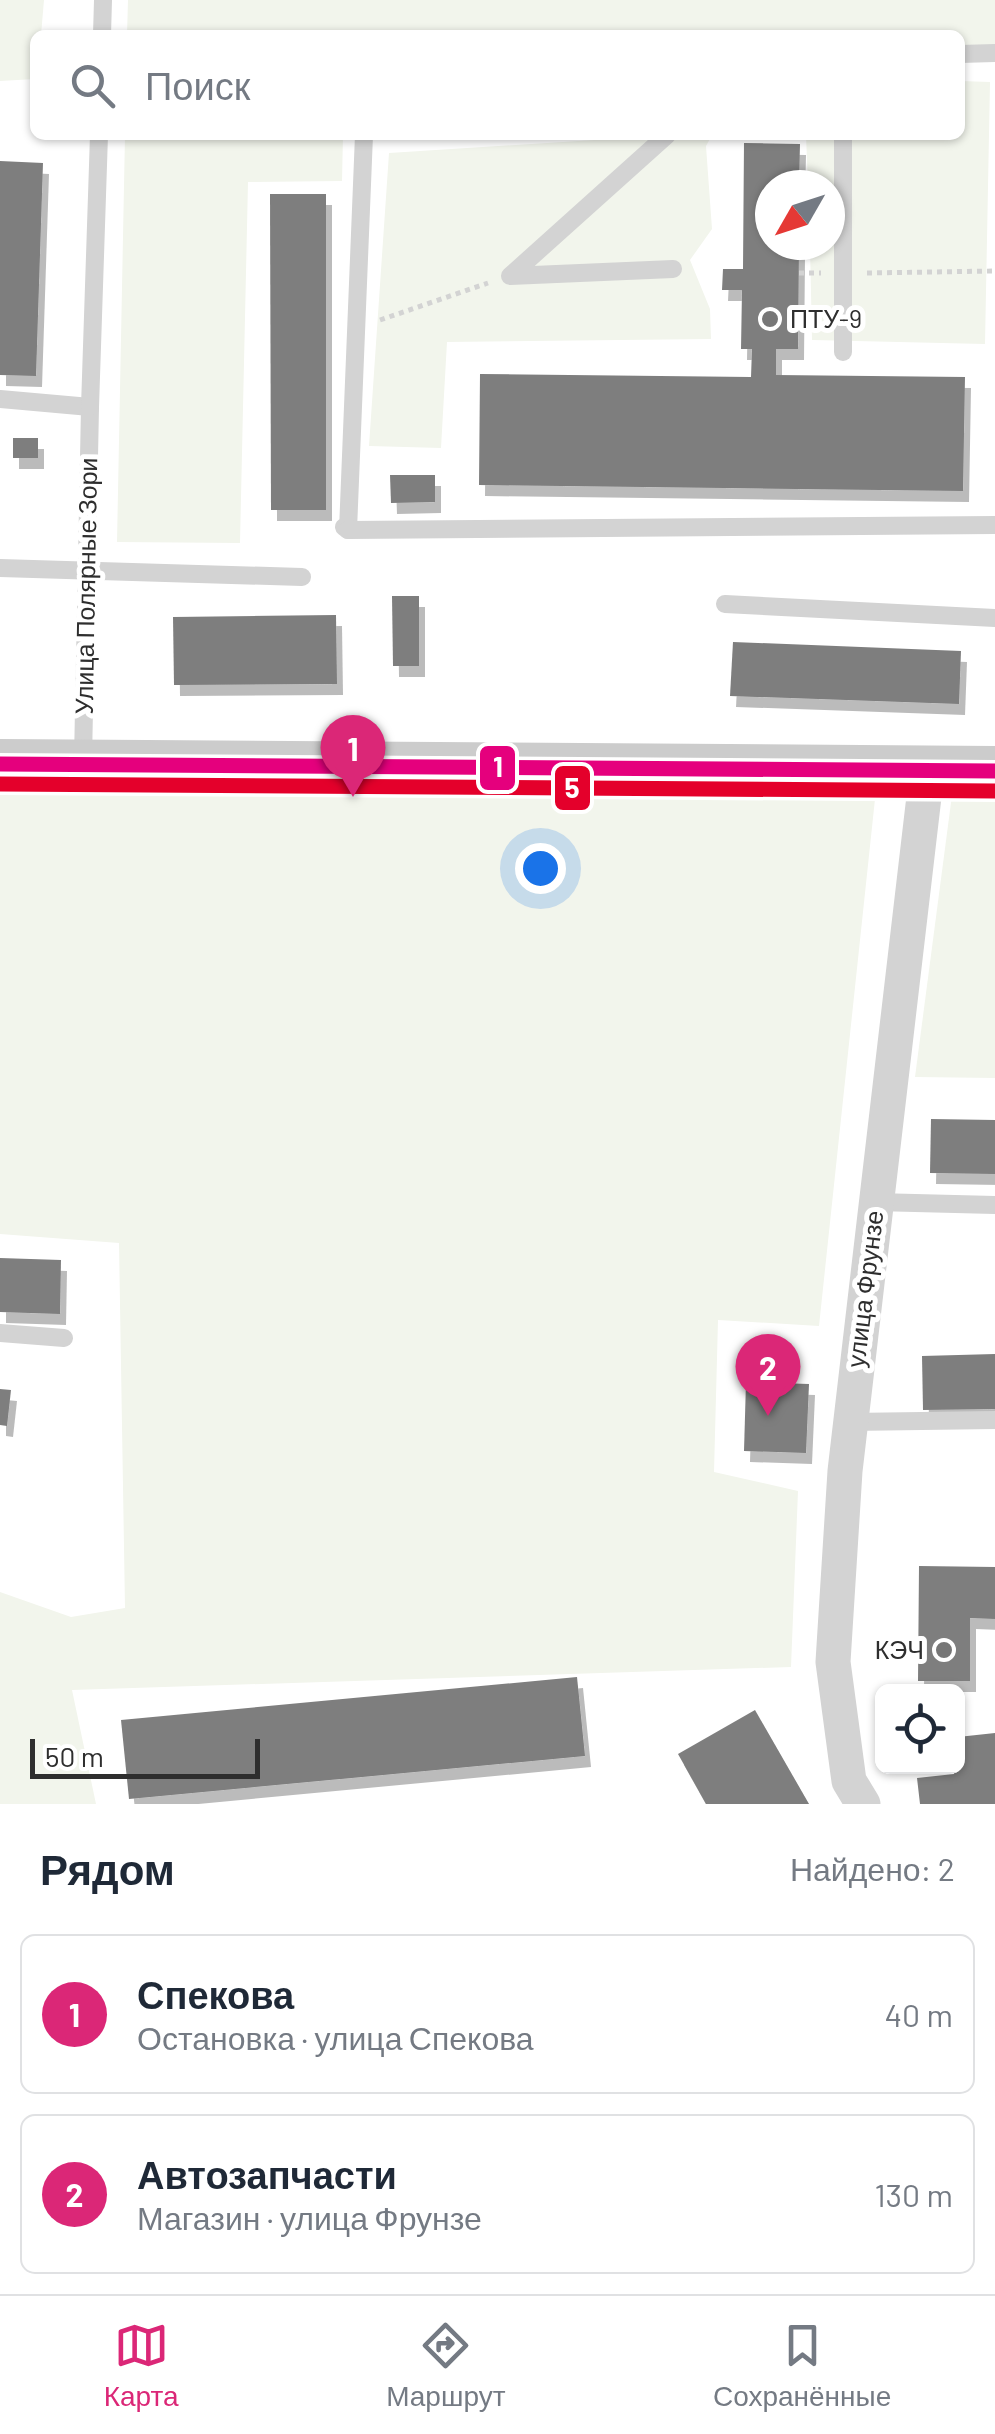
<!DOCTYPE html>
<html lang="ru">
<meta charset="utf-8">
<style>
:root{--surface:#fff;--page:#f6f6f7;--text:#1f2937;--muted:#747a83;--line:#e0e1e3;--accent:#db2777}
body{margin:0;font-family:Barlow,sans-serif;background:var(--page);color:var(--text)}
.controls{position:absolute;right:30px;bottom:30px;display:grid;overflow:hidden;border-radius:15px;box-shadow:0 2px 8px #0004}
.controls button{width:90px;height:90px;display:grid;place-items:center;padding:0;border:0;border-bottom:2px solid var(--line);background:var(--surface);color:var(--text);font:50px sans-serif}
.compass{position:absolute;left:755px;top:170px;width:90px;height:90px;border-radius:50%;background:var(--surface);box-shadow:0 2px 8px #0004;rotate:231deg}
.scale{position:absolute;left:30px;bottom:25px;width:230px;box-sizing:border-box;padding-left:10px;border:5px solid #2e2e2e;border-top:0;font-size:28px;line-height:35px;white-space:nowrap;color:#2e2e2e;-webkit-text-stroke:8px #fff;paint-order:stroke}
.you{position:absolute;left:540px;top:868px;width:35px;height:35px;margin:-25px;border:8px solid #fff;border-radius:50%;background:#1a73e8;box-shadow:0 0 0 15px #1a73e833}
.badge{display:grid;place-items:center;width:65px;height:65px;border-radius:50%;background:var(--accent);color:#fff;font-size:32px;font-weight:700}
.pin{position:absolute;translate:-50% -82px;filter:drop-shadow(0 2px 5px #0008)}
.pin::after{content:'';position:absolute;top:52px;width:35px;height:30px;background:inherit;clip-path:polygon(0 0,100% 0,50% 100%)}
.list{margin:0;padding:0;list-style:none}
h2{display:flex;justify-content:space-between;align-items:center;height:130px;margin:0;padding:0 40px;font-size:42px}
h2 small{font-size:32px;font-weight:400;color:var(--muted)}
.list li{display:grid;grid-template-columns:65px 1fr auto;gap:30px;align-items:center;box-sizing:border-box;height:160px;margin:0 20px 20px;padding:0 20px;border:2px solid var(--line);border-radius:15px}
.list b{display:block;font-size:38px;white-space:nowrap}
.list p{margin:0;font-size:32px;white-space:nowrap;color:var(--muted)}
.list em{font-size:32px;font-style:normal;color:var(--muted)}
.icon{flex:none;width:55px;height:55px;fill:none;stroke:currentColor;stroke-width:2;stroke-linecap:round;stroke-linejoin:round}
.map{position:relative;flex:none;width:995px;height:1804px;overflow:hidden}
.search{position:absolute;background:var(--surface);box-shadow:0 2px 8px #0004;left:30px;right:30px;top:30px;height:110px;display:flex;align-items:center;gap:25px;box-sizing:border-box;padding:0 35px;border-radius:15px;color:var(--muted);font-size:38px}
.sheet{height:490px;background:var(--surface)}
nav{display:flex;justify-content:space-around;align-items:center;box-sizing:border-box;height:140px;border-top:2px solid var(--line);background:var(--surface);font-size:28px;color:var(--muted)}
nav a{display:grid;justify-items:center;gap:5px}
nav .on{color:var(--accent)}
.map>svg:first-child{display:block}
.green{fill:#f2f5ec}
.building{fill:#7e7e7e;filter:url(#shadow)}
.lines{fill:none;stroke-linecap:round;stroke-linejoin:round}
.path{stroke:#d3d3d3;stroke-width:5;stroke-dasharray:5 5;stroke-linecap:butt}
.lane{stroke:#d3d3d3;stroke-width:18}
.street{stroke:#d3d3d3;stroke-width:35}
.secondary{stroke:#ccc;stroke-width:50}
.bus-1-casing{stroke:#fff;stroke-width:22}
.bus-2-casing{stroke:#fff;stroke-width:22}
.bus-1{stroke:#e5007d;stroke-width:15}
.bus-2{stroke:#e4002b;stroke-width:15}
.poi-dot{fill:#777;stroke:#fff;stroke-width:4}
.labels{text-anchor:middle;stroke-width:10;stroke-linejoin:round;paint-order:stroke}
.poi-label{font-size:25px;fill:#2e2e2e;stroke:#fff;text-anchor:start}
.street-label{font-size:25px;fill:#2e2e2e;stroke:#fff}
.line-badge{stroke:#fff;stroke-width:4}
.badge-label{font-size:28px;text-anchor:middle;font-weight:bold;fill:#fff}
</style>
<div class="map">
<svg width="995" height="1804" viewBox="0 0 995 1804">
<defs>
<filter id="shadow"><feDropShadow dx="6" dy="11" stdDeviation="0" flood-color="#0004"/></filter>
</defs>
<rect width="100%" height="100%" fill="#fff"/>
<g class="green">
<path d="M0 0H44L41 35H35V79L0 81Z"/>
<path d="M128 0H995V46L960 45V35H127Z"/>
<path d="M960 81 990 82 985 344 812 340 810 245H830V185H808L806 135H960Z"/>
<path d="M125 135H343L342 181 248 182 240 543 117 542Z"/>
<path d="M673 135H712L706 146 712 229 690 260 710 309 711 339 447 342 441 448 369 446 389 153Z"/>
<path d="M0 791 875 799 819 1326 718 1320 714 1472 798 1491 791 1667 72 1690 96 1804H0V1592L71 1617 125 1608 119 1243 0 1234Z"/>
<path d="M952 795H995V1078L915 1077Z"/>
</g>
<g class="building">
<path d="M744 143 800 144 799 185H770V245H799L798 349H776V375L965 377 963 491 479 485 480 374 751 377 752 349H741L742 290H722L723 269H743Z"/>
<path d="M0 161 43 163 36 376 0 375Z"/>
<path d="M270 194H326V510H271Z"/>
<rect x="13" y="438" width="25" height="20"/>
<path d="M390 475H435V502L391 503Z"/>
<path d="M392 596H419V666H393Z"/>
<path d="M336 615 337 684 174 685 173 617Z"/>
<path d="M733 642 961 651 959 704 730 696Z"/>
<path d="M931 1119 995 1120V1174L930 1173Z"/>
<path d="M0 1258 61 1260 60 1314 0 1312Z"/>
<path d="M995 1354V1409L923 1410 922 1356Z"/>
<path d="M746 1382 809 1384 806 1453 744 1451Z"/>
<path d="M0 1389 11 1390 7 1426 0 1425Z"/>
<path d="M919 1566 995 1567V1619L970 1618V1681H918Z"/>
<path d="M577 1677 585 1756 129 1799 121 1720Z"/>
<path d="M755 1710 809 1804H706L678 1754Z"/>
<path d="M995 1733V1804H920L917 1778 954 1774 953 1766H958V1737Z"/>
</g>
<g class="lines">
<g class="path">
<path d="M799 273H821"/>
<path d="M867 273 995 271"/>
<path d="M380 320 488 283"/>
</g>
<g class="lane">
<path d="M102 35 103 0"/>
<path d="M960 54 995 53"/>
<path d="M667 135 510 276 673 269"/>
<path d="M843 135V352"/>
<path d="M0 399 90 407 83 760"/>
<path d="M90 407 99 135"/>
<path d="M344 527 348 530 364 135"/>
<path d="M348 530 995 525"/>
<path d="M0 568 302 577"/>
<path d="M725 604 995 618"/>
<path d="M875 1202 995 1205"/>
<path d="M0 1333 64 1338"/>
<path d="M849 1422 995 1420"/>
</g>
<path class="street" d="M863 1804 849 1781 833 1662 845 1471 927 771"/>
<path class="secondary" d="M0 764 995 771"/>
<g class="bus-1-casing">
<path id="bus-1" d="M0 764 995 771"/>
</g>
<g class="bus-2-casing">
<path id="bus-2" d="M0 784 995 791"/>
</g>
<use href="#bus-1" class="bus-1"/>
<use href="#bus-2" class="bus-2"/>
</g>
<g class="poi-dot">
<circle cx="770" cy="319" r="10"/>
<circle cx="944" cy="1650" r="10"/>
</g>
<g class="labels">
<g class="poi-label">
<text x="790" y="328">ПТУ-9</text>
<text x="924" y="1659" text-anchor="end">КЭЧ</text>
</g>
<g class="street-label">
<text transform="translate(86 586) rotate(-89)" y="9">Улица Полярные Зори</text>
<text transform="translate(865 1289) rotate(-83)" y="9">улица Фрунзе</text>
</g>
</g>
<g class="line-badge">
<rect x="478" y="744" width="39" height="48" rx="10" fill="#e5007d"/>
<rect x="553" y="764" width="39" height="48" rx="10" fill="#e4002b"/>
</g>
<g class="badge-label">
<text x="498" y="777">1</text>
<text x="572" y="798">5</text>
</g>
</svg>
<div class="controls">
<button><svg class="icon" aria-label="locate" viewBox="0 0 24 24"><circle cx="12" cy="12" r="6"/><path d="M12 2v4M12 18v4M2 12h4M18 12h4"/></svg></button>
</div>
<svg class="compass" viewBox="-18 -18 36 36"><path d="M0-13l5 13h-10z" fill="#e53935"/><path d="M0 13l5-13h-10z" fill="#747a83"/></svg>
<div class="scale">50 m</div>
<div class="you"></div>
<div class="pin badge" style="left:353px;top:797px">1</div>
<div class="pin badge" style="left:768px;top:1416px">2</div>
<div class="search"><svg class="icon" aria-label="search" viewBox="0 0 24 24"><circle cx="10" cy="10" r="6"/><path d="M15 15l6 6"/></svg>Поиск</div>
</div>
<section class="sheet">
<h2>Рядом<small>Найдено: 2</small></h2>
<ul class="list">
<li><span class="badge">1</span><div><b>Спекова</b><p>Остановка · улица Спекова</p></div><em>40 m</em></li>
<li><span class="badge">2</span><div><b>Автозапчасти</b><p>Магазин · улица Фрунзе</p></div><em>130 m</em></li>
</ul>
</section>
<nav>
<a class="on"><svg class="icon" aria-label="map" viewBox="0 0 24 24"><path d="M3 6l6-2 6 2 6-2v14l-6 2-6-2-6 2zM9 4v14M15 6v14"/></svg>Карта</a>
<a><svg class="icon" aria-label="directions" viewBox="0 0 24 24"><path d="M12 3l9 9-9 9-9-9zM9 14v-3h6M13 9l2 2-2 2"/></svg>Маршрут</a>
<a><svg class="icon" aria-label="saved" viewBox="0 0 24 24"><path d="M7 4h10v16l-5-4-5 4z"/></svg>Сохранённые</a>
</nav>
